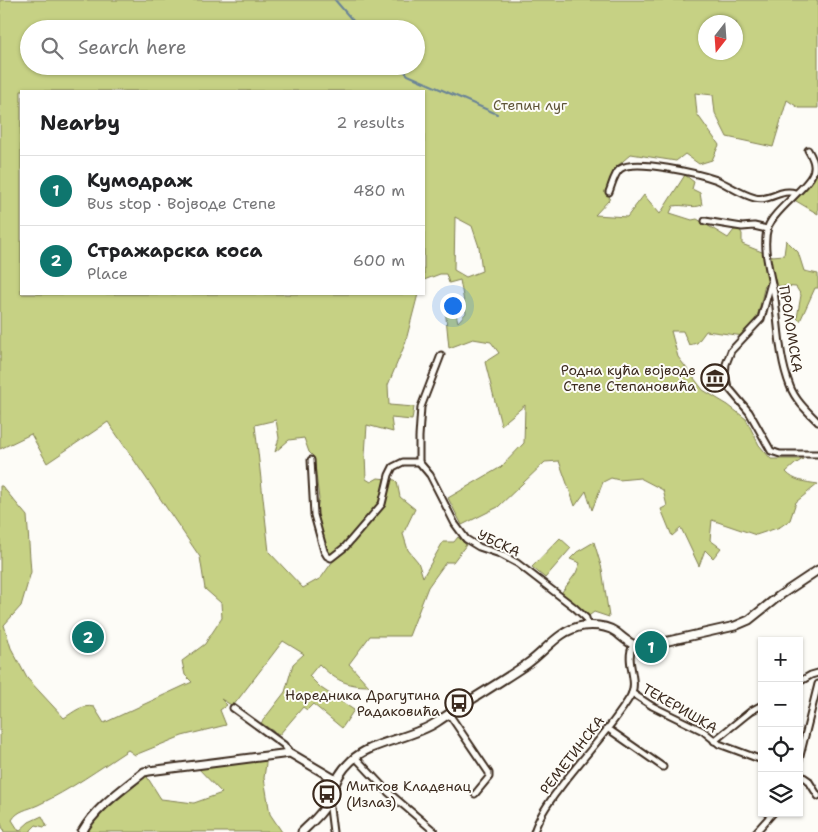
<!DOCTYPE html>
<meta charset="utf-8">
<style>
:root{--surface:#fff;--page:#f2f2f2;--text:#202124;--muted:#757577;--line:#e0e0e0;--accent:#0f766e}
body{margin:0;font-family:"Shantell Sans",sans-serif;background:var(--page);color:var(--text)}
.controls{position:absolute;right:15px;bottom:15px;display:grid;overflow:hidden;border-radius:0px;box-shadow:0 1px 4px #0004}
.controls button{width:45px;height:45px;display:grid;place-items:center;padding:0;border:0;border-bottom:1px solid var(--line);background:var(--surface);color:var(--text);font:25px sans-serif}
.compass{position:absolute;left:698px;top:15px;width:45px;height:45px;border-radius:50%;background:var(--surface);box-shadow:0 1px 4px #0004;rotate:197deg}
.you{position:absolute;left:452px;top:305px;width:18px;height:18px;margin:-12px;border:4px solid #fff;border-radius:50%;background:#1a73e8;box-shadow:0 0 0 8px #1a73e833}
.badge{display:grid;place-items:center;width:32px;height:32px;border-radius:50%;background:var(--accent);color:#fff;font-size:16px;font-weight:700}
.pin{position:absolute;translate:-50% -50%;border:2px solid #fff;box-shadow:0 1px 5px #0006}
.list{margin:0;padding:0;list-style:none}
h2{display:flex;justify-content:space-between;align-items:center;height:65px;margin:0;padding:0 20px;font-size:21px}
h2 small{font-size:16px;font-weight:400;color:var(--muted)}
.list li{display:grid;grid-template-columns:32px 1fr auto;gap:15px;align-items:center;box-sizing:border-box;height:70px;padding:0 20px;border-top:1px solid var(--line)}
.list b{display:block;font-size:19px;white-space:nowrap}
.list p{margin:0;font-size:16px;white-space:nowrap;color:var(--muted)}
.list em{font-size:16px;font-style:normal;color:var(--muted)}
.icon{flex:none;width:28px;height:28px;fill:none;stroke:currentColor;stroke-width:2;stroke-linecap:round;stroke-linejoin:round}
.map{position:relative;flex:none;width:818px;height:832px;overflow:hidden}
.search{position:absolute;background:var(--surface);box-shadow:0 1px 4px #0004;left:20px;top:20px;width:405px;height:55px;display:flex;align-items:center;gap:12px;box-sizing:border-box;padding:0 18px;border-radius:28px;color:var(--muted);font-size:19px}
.panel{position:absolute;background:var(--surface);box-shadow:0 1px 4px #0004;left:20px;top:90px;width:405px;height:205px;border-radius:0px}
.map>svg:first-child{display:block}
.green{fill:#c6d184;stroke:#807e51;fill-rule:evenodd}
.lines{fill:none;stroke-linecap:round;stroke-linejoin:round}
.stream{stroke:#6a8497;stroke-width:2}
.street-casing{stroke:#3b2a1e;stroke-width:9}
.secondary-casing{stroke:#3b2a1e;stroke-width:11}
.street{stroke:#fdfcf7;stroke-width:5}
.secondary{stroke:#fdfcf7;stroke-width:7}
.labels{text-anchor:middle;stroke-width:4;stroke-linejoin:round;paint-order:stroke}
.park-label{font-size:14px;fill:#5e5438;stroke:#fdfcf7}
.street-label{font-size:14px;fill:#3b2a1e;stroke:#fdfcf7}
.poi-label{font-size:14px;fill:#3b2a1e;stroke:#fdfcf7;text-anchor:end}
</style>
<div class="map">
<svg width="818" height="832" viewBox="0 0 818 832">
<rect width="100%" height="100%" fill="#fdfcf7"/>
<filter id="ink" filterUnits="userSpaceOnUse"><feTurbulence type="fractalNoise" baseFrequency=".02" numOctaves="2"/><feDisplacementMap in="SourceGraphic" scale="10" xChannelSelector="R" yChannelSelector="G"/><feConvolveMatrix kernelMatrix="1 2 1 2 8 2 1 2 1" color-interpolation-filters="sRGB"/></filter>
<g filter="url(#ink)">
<g class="green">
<path d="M0 0H818V108H799L787 100 773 147 727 137 715 113 713 95 695 93 697 114 719 145 712 160 699 164 685 154 676 161 631 154 614 169 609 200 595 215 627 217 644 195 660 214 685 175 694 182 692 189 700 193 702 205C693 209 684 204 673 206L670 213 692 220 697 219 728 238 734 230H740L742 234V244L772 256 784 255 786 240 798 252 804 271 818 274V288H815L800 321 797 318 801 295 796 287 765 285C760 303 759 323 744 336L706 331 697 343 689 345 683 331H671L678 357 703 390 728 405 746 419 759 445 771 459H803L795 464 786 472C794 481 805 482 818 484L796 502 790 520 780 527 756 535 712 520 710 540 721 548 713 558 705 550 699 566 681 528 672 536 661 509 667 506 663 490 640 478 619 480 611 478 603 482 592 510 586 491 575 506 559 461 545 462 498 507 462 525 448 498 501 467 524 443 525 405 501 425 485 362 499 353 491 342 473 339 449 348 445 307 453 302 458 322 466 313 460 280 449 283 446 274H440L424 280V91H21V294H418L405 344 388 385 389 405 414 407 412 420 391 418 393 432 367 425 365 455 366 479 371 482 378 478 395 480 397 482 400 497 415 509 403 534 408 550 418 562 423 577 443 542H454L458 537 466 545 453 562H446L428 587 409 636H370L349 664 369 686C346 686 335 680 319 664L309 676 321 688 354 710 342 728 313 704 307 710 303 707 279 735 261 723 285 692 293 664 304 654 283 641 233 706 221 699 227 705 220 710 226 725 182 736 135 755 128 750C99 769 70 790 38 805 27 810 18 810 12 820L19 831 29 822 42 816 47 826 44 827 36 825 31 830V832H4L0 820V486H2L27 516 31 572 21 606 4 625 11 648 27 678 64 718C74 712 82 704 94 707L104 723 192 682 185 675 182 661 205 644 208 639 222 618 221 603 205 589 200 557 108 422 47 463 31 434 0 449ZM706 22H736V52H706ZM29 29H416V66H29ZM455 217 472 226 479 247 482 271 466 277 454 270ZM276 420 279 438 275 452 289 440 304 438 309 452 314 457 319 499 316 514 324 540 333 561 321 578 303 588 269 552 255 425Z"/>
<path d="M814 171 818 175V214L791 198Z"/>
<path d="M560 538 571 548 545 578 532 567Z"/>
<path d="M594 542 602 569 609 617 594 612 586 618 559 596 576 573 580 563 570 559 577 552Z"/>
<path d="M267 756 264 778 270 814 282 832H82L89 822 144 772 161 799 194 803 222 793 195 765Z"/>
</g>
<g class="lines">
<g class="stream">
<path d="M335 0 360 29"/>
<path d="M399 66 408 75 497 114"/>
</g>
<g class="street-casing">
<g id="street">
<path d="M808 150C811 155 815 162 814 168 814 184 774 209 768 227 761 248 772 279 775 299 779 329 779 358 790 386 795 400 808 412 818 422"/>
<path d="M609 192C612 185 614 174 620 169 635 158 700 174 717 180 730 186 742 195 755 198 770 202 781 188 795 193"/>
<path d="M705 221 742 227 754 226 767 229"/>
<path d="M771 283 761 319 731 351 726 364 725 374 728 387 749 412 771 451 780 454H818"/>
<path d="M441 355 421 407 419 437V462L430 475 455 524 466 539 479 547 500 554 517 563 574 607 586 618 588 626"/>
<path d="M311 460 314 515 324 551 327 556 331 558 345 547 382 504 389 475 393 467 403 462H419"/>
<path d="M799 682 811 675 818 673"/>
<path d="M632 693 652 706 703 731 719 744 762 760"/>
<path d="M233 708 284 745 290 753"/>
<path d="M449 714 489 773V777L475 794"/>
<path d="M607 728 663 767"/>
<path d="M714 741 751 711 762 705"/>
<path d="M355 757 388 792 435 832"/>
<path d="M799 760 818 684"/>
<path d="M799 774 808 780 818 796"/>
<path d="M329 800 333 832"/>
<path d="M534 832C539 816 548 803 559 789 582 758 610 730 630 697 640 681 624 662 633 645"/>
<path d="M756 832 773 813"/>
</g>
</g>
<g class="secondary-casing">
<g id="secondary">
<path d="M82 832C96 807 122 790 144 772L149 771 290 753 336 780"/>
<path d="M302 832C311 823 324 812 329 800 336 784 336 775 351 761 371 741 412 739 437 722 466 702 498 684 527 664 546 651 558 630 583 626 593 625 607 626 616 632 626 640 632 647 646 646L735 626 749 620 779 596 818 570"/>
</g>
</g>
<use href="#street" class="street"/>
<use href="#secondary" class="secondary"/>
</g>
</g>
<defs>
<g id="museum-ring" transform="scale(1.4375)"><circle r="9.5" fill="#fdfcf7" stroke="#3b2a1e" stroke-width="1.5"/><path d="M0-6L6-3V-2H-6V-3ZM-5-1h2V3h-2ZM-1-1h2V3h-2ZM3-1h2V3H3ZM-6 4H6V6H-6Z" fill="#3b2a1e"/></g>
<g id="bus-ring" transform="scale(1.4375)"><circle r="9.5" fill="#fdfcf7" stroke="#3b2a1e" stroke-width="1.5"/><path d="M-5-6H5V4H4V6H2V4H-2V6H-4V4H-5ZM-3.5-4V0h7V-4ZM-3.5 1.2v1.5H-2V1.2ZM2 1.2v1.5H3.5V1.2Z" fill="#3b2a1e"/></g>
</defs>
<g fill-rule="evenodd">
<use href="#museum-ring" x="715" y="378"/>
<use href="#bus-ring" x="459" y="703"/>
<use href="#bus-ring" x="327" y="794"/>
</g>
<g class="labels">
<g class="park-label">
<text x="530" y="110">Степин луг</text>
</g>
<g class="street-label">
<text transform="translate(791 329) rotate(81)" y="5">ПРОЛОМСКА</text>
<text transform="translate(499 543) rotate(25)" y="5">УБСКА</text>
<text transform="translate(680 708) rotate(30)" y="5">ТЕКЕРИШКА</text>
<text transform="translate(572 755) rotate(-52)" y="5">РЕМЕТИНСКА</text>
</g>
<g class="poi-label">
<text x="696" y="375">Родна кућа војводе<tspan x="696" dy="16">Степе Степановића</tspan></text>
<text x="440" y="700">Наредника Драгутина<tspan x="440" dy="16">Радаковића</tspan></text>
<text x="346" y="791" text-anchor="start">Митков Кладенац<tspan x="346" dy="16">(Излаз)</tspan></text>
</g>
</g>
</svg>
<div class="controls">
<button>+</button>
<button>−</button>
<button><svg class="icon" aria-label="locate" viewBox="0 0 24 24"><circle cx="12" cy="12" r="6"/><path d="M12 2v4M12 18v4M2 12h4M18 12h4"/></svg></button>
<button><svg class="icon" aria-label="layers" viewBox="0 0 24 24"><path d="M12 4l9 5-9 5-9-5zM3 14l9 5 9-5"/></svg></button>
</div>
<svg class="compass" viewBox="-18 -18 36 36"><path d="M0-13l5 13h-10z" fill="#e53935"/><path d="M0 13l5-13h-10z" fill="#757577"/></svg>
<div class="you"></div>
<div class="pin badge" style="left:651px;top:647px">1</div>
<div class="pin badge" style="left:88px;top:637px">2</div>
<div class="search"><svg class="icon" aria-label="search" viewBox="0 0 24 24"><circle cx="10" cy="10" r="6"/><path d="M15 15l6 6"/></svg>Search here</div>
<section class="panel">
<h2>Nearby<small>2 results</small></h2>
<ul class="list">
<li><span class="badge">1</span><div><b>Кумодраж</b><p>Bus stop · Војводе Степе</p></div><em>480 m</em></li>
<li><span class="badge">2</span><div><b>Стражарска коса</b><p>Place</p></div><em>600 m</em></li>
</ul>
</section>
</div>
